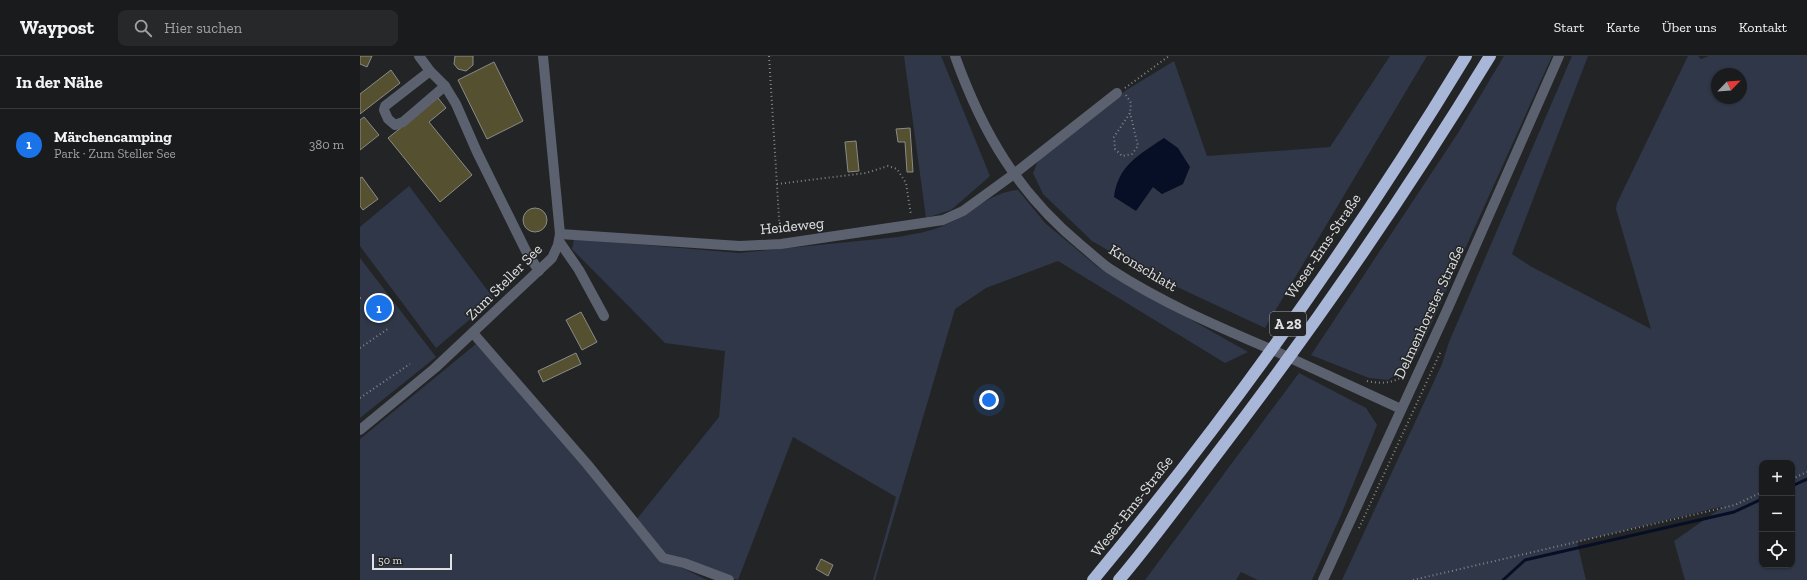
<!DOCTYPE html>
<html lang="de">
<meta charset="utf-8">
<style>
:root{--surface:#1a1b1c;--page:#272829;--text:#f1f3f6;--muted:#9fa1a3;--line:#38393b;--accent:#1a73e8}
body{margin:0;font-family:"Zilla Slab",serif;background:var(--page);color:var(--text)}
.controls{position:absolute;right:12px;bottom:12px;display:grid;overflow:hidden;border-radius:8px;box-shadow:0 1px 3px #0004}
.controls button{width:36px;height:36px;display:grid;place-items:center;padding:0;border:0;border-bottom:1px solid var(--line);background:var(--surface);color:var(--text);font:20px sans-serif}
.compass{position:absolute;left:1351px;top:12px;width:36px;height:36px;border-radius:50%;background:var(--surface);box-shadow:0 1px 3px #0004;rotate:65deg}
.scale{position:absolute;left:12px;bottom:10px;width:80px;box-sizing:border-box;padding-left:4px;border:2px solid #e0e1e2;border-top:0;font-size:11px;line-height:14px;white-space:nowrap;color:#e0e1e2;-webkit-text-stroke:3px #232426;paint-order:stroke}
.you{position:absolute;left:629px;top:344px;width:14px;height:14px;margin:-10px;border:3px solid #fff;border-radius:50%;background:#1a73e8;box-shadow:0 0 0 6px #1a73e833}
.badge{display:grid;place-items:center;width:26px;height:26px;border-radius:50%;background:var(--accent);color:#fff;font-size:13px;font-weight:700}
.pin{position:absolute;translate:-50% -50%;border:2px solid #fff;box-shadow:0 1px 4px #0006}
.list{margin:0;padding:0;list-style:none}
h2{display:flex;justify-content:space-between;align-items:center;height:52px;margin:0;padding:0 16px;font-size:17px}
h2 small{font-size:13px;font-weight:400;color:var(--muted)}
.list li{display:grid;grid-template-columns:26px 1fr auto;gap:12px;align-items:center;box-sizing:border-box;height:72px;padding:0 16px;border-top:1px solid var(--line)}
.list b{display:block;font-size:15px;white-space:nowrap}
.list p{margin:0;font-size:13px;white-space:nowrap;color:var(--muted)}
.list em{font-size:13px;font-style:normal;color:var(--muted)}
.icon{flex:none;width:22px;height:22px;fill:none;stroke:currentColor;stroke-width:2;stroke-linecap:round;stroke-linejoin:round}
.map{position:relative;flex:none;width:1447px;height:524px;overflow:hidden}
header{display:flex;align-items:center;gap:24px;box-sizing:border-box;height:56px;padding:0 20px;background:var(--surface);border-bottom:1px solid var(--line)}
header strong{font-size:19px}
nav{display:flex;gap:22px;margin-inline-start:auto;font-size:14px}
.search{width:280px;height:36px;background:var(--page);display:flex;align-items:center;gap:10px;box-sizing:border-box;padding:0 14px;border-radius:8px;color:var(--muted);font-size:15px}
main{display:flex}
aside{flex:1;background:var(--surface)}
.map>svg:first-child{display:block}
.green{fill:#303748;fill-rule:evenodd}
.water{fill:#070f26}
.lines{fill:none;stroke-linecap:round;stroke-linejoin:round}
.stream{stroke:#070f26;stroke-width:3}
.building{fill:#55502f;stroke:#8b8b88}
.path{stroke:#838485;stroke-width:2;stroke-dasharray:1 3;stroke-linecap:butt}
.minor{stroke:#5c616f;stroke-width:10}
.highway{stroke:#a8b6d7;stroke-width:12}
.labels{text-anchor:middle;stroke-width:3;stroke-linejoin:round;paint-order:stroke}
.shield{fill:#232426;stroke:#a7a8aa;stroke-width:1}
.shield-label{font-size:14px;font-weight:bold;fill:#e0e1e2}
.street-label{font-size:15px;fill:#e0e1e2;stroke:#232426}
</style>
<header>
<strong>Waypost</strong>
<div class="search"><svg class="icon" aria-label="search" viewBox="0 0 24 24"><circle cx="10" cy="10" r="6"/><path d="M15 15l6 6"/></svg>Hier suchen</div>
<nav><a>Start</a><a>Karte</a><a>Über uns</a><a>Kontakt</a></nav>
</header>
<main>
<aside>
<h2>In der Nähe<small></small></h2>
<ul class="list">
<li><span class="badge">1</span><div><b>Märchencamping</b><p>Park · Zum Steller See</p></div><em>380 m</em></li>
</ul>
</aside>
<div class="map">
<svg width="1447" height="524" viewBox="0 0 1447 524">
<rect width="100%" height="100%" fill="#232426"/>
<g class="green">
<path d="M544 0H581L630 120 591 154 566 162Z"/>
<path d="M1030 0H1067L905 272 783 215 732 185 683 138 673 117 678 105 765 35 814 5 847 100 970 91ZM823 128 802 138 793 131Z"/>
<path d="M1144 0H1192L1059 295 1051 308 1028 324 1009 322 951 299 1098 77Z"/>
<path d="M1212 0H1228L1152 198 1170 210 1291 273 1256 153 1257 147 1328 0H1338L1341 3 1349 0H1447V524H1325L1314 485 1364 450 1217 486 1226 524H982L1082 308 1089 286ZM1357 18H1381V42H1357ZM1402 407H1432V509H1402Z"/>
<path d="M49 130 134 243 76 292 0 190V171Z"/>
<path d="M658 134 685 167 738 211 888 296 865 307 698 205 626 232 595 253 515 524H513L536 441 433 381 378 524 305 499 276 464 359 361 365 295 305 287 212 193 214 183 379 197 538 181C553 178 569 176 583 170 609 159 630 136 658 134Z"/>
<path d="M0 202 76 301 0 362Z"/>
<path d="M116 288 219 404 301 507H312L347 524H0V383Z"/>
<path d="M939 317 1006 352 1017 369 981 459 952 524H898L881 516 876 524H785Z"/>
</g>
<path class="water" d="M804 82 818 92 830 111 823 128 802 138 793 131 776 155 754 141C758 109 779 99 804 82Z"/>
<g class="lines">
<g class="stream">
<path d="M1432 430 1447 423"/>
<path d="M1143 524 1165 504 1374 456 1402 443"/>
</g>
</g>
<g class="building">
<path d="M0 0H12L7 11 0 8Z"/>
<path d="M95 0H113V9L106 15 98 13 94 8Z"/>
<path d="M134 6 163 65 127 83 98 24Z"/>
<path d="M31 14 40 27 0 58V38Z"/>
<path d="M78 42 86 52 69 66 112 119 80 146 28 82Z"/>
<path d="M4 61 19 79 0 94V64Z"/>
<path d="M550 72 553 116H547L545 86H538L536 73Z"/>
<path d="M496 85 499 115 488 116 485 86Z"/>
<path d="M2 121 18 143 3 154 0 150V122Z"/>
<circle cx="175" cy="164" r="12"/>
<path d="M221 256 237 286 222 294 206 264Z"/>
<path d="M216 297 221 308 183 326 178 315Z"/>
<path d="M461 503 473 509 468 520 456 513Z"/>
</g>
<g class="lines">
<g class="path">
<path d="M409 0 420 178"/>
<path d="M765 32 809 0"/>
<path d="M766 39 771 47 770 57 754 81 755 93 762 100 772 98 778 90 770 57"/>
<path d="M417 128 506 117 528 110 537 113 546 127 551 159"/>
<path d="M0 242 2 241"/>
<path d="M0 292 29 272"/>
<path d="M1007 325C1021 328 1036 328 1047 316"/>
<path d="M0 342 50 308"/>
<path d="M1432 423 1447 416"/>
<path d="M999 472 1081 295"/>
<path d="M1053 524 1375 449 1402 436"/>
</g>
<g class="minor">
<path d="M59 0 70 15 85 30 43 66 35 69 28 63 24 54 25 50 70 15"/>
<path d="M595 0C623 78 658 137 722 190 732 198 741 207 750 213 802 247 859 271 915 295 957 314 999 334 1041 353"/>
<path d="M85 30 96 48 117 96 166 195 179 215"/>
<path d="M200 178 380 190 421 188 583 164 603 155 654 118 757 37"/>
<path d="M199 185 219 214 244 260"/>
<path d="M113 277 227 408 303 502 324 507 369 524"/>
<path d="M0 374 75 312 192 202 198 189 200 178 183 0"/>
<path d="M963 524 1088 252 1199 0"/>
</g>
<g class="highway">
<path d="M733 524C870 359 995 183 1106 0"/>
<path d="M759 524C793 484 824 441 856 399 954 271 1046 138 1130 0"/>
</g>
</g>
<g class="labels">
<rect class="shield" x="910" y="256" width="36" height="24" rx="3"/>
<g class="shield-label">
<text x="928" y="273">A 28</text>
</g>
<g class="street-label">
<text transform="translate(432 170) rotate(-6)" y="5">Heideweg</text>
<text transform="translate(963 190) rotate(-56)" y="5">Weser-Ems-Straße</text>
<text transform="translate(783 212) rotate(31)" y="5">Kronschlatt</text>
<text transform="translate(144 226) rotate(-45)" y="5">Zum Steller See</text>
<text transform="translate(1069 256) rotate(-65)" y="5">Delmenhorster Straße</text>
<text transform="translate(772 450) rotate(-52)" y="5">Weser-Ems-Straße</text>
</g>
</g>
</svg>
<div class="controls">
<button>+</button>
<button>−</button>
<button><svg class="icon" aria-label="locate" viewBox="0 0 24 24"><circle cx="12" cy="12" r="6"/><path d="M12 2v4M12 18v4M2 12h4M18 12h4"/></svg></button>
</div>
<svg class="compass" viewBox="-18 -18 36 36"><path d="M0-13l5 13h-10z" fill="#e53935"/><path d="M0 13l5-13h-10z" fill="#9fa1a3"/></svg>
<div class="scale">50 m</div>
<div class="you"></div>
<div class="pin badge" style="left:19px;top:252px">1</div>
</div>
</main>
